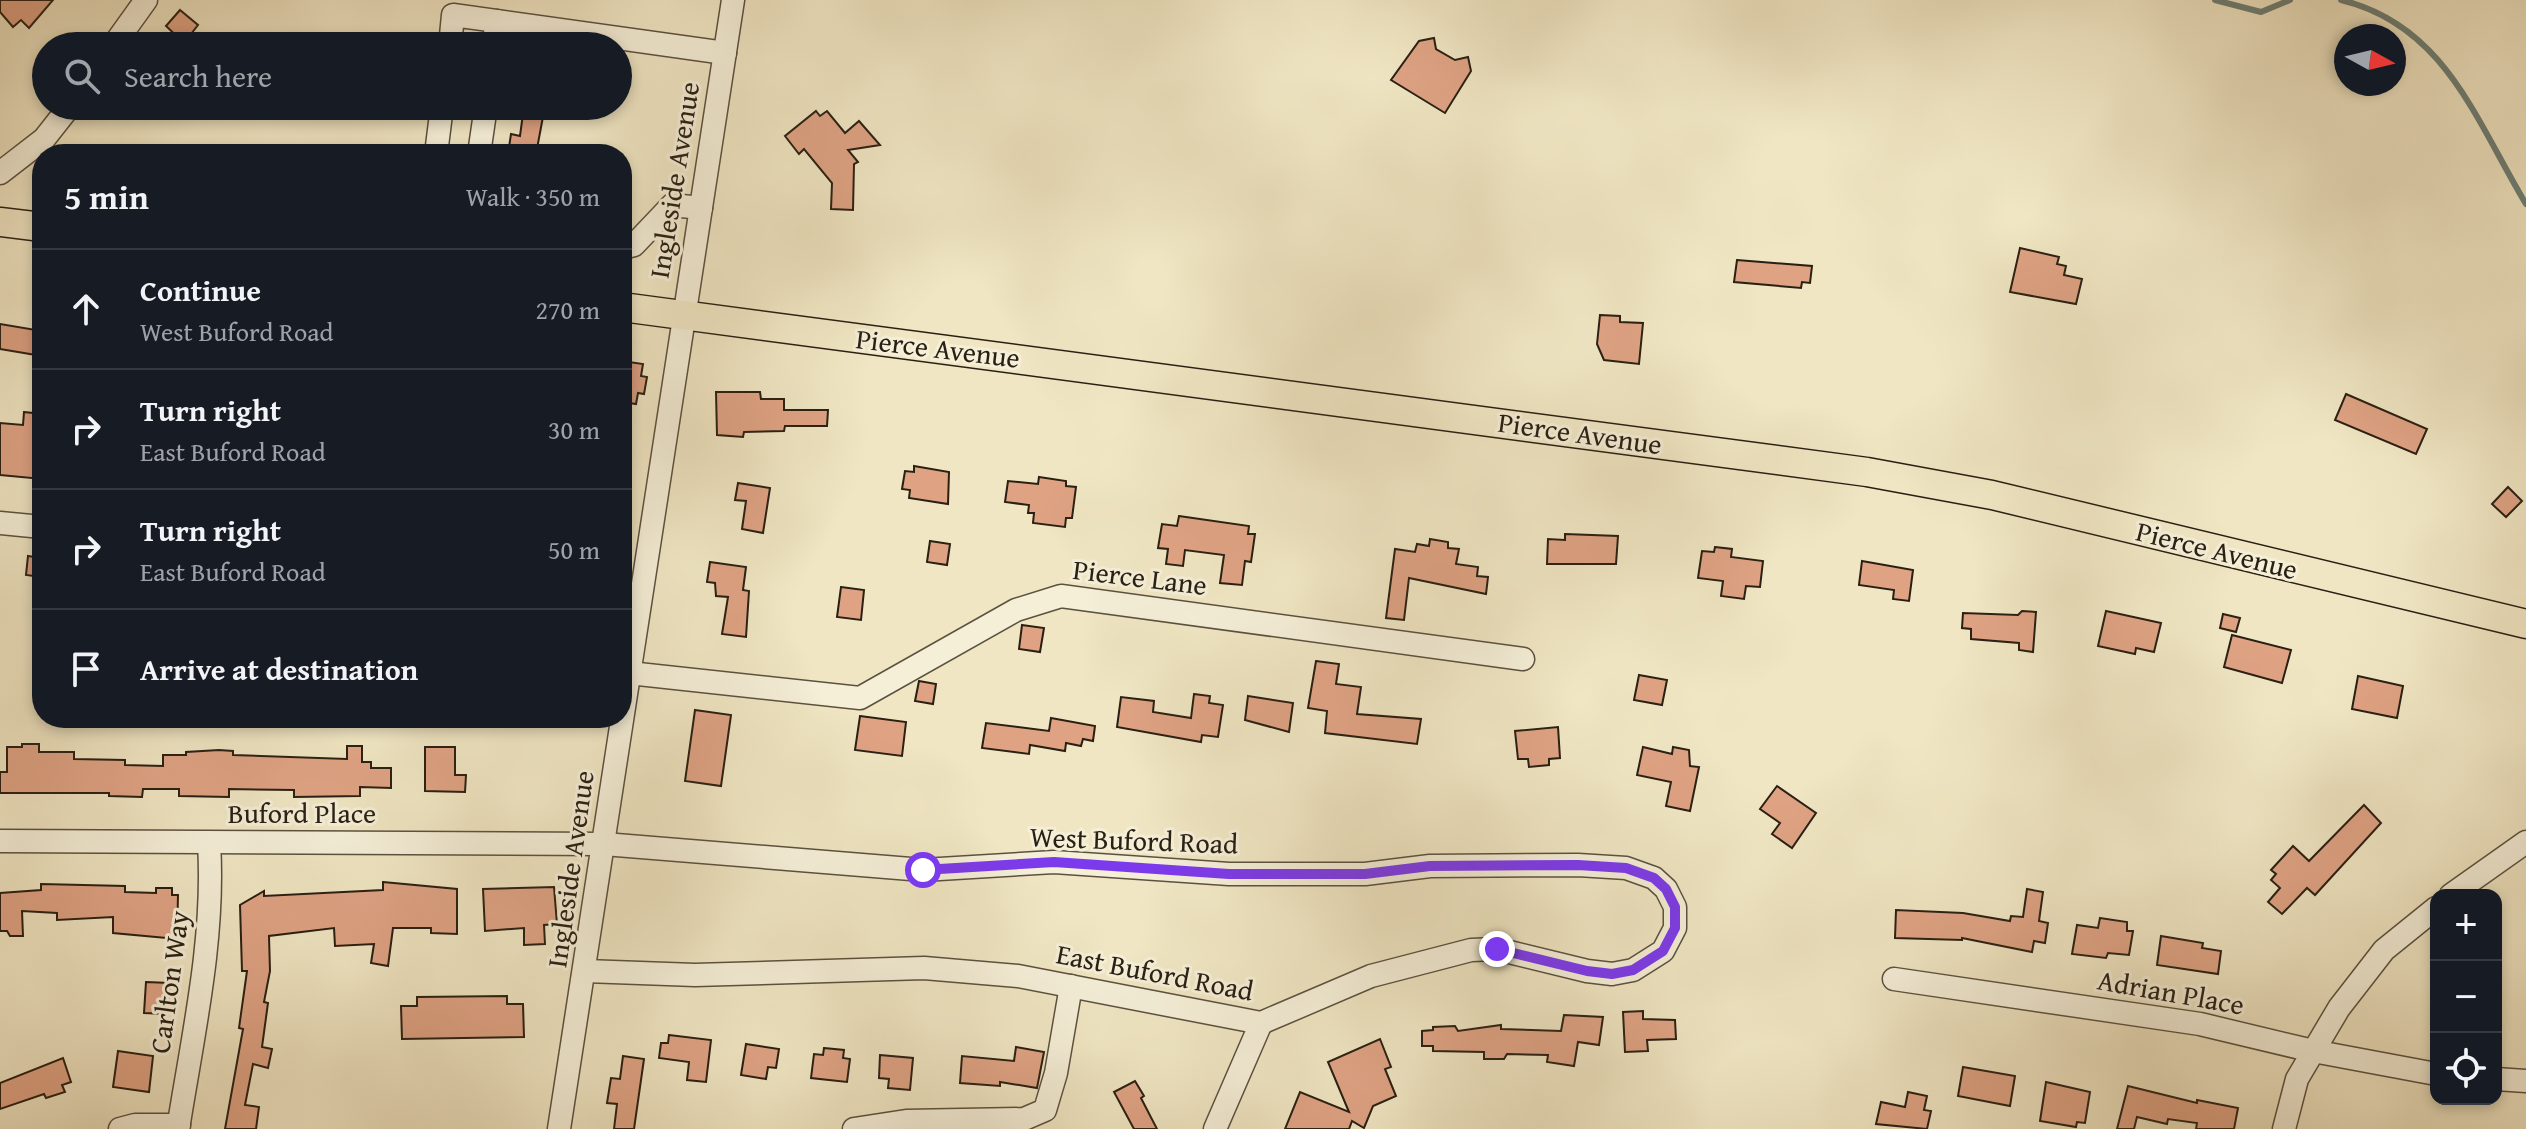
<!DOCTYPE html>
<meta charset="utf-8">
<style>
:root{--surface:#171b24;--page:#242831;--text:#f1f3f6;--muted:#9ea1a6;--line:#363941}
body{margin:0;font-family:"Gentium Book Plus",serif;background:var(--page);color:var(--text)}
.controls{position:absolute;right:24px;bottom:24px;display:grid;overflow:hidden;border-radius:16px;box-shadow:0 4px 12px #0003}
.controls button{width:72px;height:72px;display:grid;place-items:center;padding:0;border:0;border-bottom:2px solid var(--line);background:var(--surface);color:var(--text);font:40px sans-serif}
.compass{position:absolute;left:2334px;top:24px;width:72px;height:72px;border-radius:50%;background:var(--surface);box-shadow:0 4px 12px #0003;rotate:98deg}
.stop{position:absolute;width:24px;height:24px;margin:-18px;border:6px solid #7c3aed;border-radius:50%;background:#fff}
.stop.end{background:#7c3aed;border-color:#fff;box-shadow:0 2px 8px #0008}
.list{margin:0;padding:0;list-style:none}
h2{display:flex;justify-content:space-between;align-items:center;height:104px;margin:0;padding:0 32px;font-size:34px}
h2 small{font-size:26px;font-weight:400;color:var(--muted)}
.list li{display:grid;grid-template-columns:52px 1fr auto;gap:24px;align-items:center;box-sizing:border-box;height:120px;padding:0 32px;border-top:2px solid var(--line)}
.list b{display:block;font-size:30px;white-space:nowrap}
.list p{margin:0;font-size:26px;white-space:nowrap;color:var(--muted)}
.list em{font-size:26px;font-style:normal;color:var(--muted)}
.icon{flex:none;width:44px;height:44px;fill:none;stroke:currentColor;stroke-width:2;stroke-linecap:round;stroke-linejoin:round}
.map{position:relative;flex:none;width:2526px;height:1129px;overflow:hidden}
.search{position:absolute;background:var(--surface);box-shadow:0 4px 12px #0003;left:32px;top:32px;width:600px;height:88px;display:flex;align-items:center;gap:20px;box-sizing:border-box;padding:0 28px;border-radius:44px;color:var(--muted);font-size:30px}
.panel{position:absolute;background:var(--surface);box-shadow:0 4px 12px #0003;left:32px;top:144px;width:600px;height:584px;border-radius:32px}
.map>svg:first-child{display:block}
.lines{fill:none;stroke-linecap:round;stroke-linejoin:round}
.stream{stroke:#6d7f76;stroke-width:6}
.building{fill:#dfa384;stroke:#291f13;stroke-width:2}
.minor-casing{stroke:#5b513f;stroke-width:25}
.major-casing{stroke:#291f13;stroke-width:31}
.minor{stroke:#f5efd8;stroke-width:22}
.major{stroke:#f0e6c3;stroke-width:28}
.route{stroke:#7c3aed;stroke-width:10}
.labels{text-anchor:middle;stroke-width:6;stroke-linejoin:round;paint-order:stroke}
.street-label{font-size:28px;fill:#291f13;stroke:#f5efd8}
</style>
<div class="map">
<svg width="2526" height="1129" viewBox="0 0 2526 1129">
<rect width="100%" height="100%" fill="#f0e6c3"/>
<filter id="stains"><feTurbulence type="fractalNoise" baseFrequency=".0025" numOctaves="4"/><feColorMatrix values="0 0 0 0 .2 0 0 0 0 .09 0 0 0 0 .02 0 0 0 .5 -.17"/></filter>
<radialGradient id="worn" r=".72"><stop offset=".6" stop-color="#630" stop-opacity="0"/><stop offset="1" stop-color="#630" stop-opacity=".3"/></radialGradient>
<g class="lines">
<g class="stream">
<path d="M2215 0 2261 12 2290 0"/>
<path d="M2341 0C2445 25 2476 121 2526 204"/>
</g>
</g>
<g class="building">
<path d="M0 0H53L29 28 21 20 13 27 0 12Z"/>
<path d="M180 10 198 25 184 43 166 26Z"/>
<path d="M1434 38 1436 49 1455 60 1468 57 1471 71 1445 113 1391 80 1419 41Z"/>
<path d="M524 106H545L536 154H508L511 134 520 136Z"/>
<path d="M816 111 820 116 827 111 845 133 859 121 880 145 848 150 858 162 854 164 853 210 831 209 832 183 804 149 799 154 785 136Z"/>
<path d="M2020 248 2059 257 2057 264 2066 266 2064 275 2082 279 2076 304 2010 292Z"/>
<path d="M1737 260 1812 266 1810 283 1802 282 1801 288 1734 282Z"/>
<path d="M1600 315 1620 316V322L1643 323 1639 364 1604 360 1597 344Z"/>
<path d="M0 324 42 331V356L0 349Z"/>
<path d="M622 361 643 364 641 376 647 377 644 394 638 393 636 404 622 402Z"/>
<path d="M716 392H760L761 399H784V410H828L827 426H785L784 431 744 432 743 437 717 435Z"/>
<path d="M2346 394 2427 429 2416 454 2335 420Z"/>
<path d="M24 412 42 414V479L0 475V423L23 425Z"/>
<path d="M914 466 949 472 948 504 909 498 910 490 902 489 905 471 914 472Z"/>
<path d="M1039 477 1066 481V486L1076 487 1072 518H1066L1065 527 1033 523 1034 513H1028L1029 505 1005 502 1008 481 1038 484Z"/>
<path d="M738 483 770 488 763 533 742 529 746 501 735 500Z"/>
<path d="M2508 487 2522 501 2506 517 2492 504Z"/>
<path d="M1179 516 1249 526 1248 534H1255L1251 562 1245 561 1242 585 1220 583 1224 555 1185 550 1183 566 1166 564 1168 549 1158 548 1162 524 1177 526Z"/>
<path d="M1565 534 1618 536 1616 564H1547L1548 539 1565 540Z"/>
<path d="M1430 539 1448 542V548L1459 549 1456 564 1478 567 1477 576 1488 577 1486 594 1409 578 1404 620 1386 618 1395 549 1415 552 1417 544 1429 546Z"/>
<path d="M930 541 950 544 947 565 927 562Z"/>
<path d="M1715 547 1732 549 1731 557 1763 561 1760 587 1746 586 1744 599 1721 596 1723 581 1698 578 1702 551 1714 552Z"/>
<path d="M28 556 42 558V577L26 575Z"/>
<path d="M1862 561 1913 570 1909 601 1893 599 1894 590 1859 585Z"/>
<path d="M710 562 746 567 743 590 749 591 746 637 722 634 728 597 716 596 715 583 707 582Z"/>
<path d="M841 587 864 590 861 620 837 617Z"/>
<path d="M2022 611 2036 612 2033 652 2019 650V643L1971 639V629L1962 628 1963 613 2018 615Z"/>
<path d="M2106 611 2161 623 2154 652 2136 648 2135 654 2098 646Z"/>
<path d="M2223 614 2240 618 2236 632 2220 628Z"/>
<path d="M1022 625 1044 628 1040 652 1019 649Z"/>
<path d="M2232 635 2291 650 2282 683 2224 667Z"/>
<path d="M1316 661 1339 664 1336 684 1361 687 1357 714 1421 719 1417 744 1325 733 1327 711 1308 708Z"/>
<path d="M1639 675 1667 680 1662 705 1634 700Z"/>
<path d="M2358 676 2403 686 2397 718 2352 709Z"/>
<path d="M919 681 936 684 933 704 915 701Z"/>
<path d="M1194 694 1210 696 1209 703 1223 705 1218 737 1202 735 1201 742 1117 727 1121 697 1154 701 1153 712 1191 718Z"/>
<path d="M1248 696 1293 703 1289 732 1245 720Z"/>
<path d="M695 710 731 715 721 786 685 781Z"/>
<path d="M860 716 906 722 902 756 855 750Z"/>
<path d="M1051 718 1095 726 1093 741 1083 739 1081 746 1066 743 1065 751 1030 745 1029 754 982 748 986 723 1049 731Z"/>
<path d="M1558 727 1560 758 1549 759V765L1529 767 1528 759H1518L1515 731Z"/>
<path d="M22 744H39V752H74V759L125 760V765L163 766V755H186V752L219 750 233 751V755L347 759V746H362V762H371V768H391V788L360 787V796L294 797V790L229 789V797L179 796V789H143L142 797 109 796V793H0V772H7V747H22Z"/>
<path d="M425 747H455V775H466L465 792 425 791Z"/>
<path d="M1643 747 1672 754 1673 747 1689 750 1690 766 1699 767 1690 811 1666 806 1671 782 1637 775Z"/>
<path d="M1777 786 1816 813 1792 848 1772 834 1780 823 1760 809Z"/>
<path d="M2364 805 2381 823 2315 895 2307 888 2282 914 2268 902 2280 888 2271 880 2276 874 2271 870 2293 846 2309 861Z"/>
<path d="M383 882 457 889V934L431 933V928H393L388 966 371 963 374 944 335 946 334 928 269 936 270 971 264 1002 268 1003 262 1047 272 1049 268 1068 253 1064 245 1105 259 1107 256 1129H225L243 1029 239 1028 247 971H242L240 905 264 891V896L383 890Z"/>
<path d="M41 884 125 886V892L156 893V888H172V895H178L177 939 113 933V917L57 920V913L22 911 23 936H10L7 931H0V893L41 890Z"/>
<path d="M554 887 557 924 544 925 545 944 524 945V928L485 931 483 889Z"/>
<path d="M2027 889 2043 892 2039 921 2048 923 2045 943 2034 941 2032 952 1962 938V940L1895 938 1896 910 1963 913 2010 921 2011 916 2023 917Z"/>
<path d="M2100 918 2127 922V931H2133L2129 955 2108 953 2106 958 2072 954 2077 925 2098 928Z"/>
<path d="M2161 936 2203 943 2202 948 2221 951 2218 974 2157 965Z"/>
<path d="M146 982 170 983 167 1014 144 1013Z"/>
<path d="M507 996V1004H523L524 1037 402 1039 401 1006H417V997Z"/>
<path d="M1643 1011V1019L1675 1020 1676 1039 1647 1040 1648 1051 1625 1052 1623 1012Z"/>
<path d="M1564 1015 1603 1017 1599 1045 1578 1042 1574 1066 1547 1062 1548 1055 1507 1054 1504 1059H1484V1052L1433 1051V1046H1422V1031L1433 1030V1027L1455 1026 1458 1031 1501 1025V1029L1561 1031Z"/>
<path d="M669 1035 711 1040 706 1082 687 1080 689 1062 659 1058 661 1043H668Z"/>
<path d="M1380 1039 1391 1067 1385 1069 1396 1096 1373 1106 1364 1128 1352 1121 1349 1129H1285L1300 1092 1349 1112 1328 1062Z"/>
<path d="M746 1044 779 1049 776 1068 768 1067 766 1079 741 1075Z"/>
<path d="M1016 1047 1044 1052 1037 1088 1000 1082V1086L960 1083 962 1056 1014 1061Z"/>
<path d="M824 1048 844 1050 843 1058 850 1059 847 1082 811 1078 814 1054 823 1055Z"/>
<path d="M118 1051 153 1056 149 1092 113 1087Z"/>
<path d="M880 1055 913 1058 910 1090 888 1088 889 1079 879 1078Z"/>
<path d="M623 1056 644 1059 634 1129H614L617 1104 607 1103 611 1078 620 1079Z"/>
<path d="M63 1058 71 1082 62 1085 65 1092 46 1098 44 1094 0 1109V1083Z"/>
<path d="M1963 1067 2015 1076 2010 1106 1958 1096Z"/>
<path d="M1135 1081 1144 1096 1141 1098 1157 1129H1134L1114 1092Z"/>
<path d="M2046 1082 2090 1092 2085 1123 2077 1122 2076 1127 2040 1121Z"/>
<path d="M2128 1086 2197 1103V1100L2238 1108 2234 1129H2196L2197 1123 2168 1119 2167 1124 2137 1117 2134 1129H2117Z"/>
<path d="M1908 1092 1927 1096 1924 1110 1931 1111 1927 1129 1876 1124 1881 1102 1905 1107Z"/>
</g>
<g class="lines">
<g class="minor-casing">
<g id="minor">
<path d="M113 46 146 0"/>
<path d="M450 46 453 15 725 53"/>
<path d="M493 46 497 21"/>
<path d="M436 154 442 106"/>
<path d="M479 154 486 106"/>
<path d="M0 173 44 139 70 106"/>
<path d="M622 248 634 245 672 205 701 208"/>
<path d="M0 523 42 527"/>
<path d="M629 673 860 698 1016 610 1061 596 1523 659"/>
<path d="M0 841 604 844 923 870 1054 862 1229 874H1365L1430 866 1578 865 1626 868 1654 878 1666 889 1675 907V928L1663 951 1633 970 1612 974 1587 971 1497 949 1471 950 1371 976 1261 1023 1018 976 924 968 695 975 585 971"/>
<path d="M2451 895 2526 842"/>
<path d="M1894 979 2200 1024 2313 1051 2436 1074"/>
<path d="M2496 1079 2526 1081"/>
<path d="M120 1129 135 1125H179"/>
<path d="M178 1129C193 1034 215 939 209 843"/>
<path d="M559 1129 733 0"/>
<path d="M854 1129 906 1121 1024 1119 1045 1110 1056 1073 1071 986"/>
<path d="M1215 1129 1261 1023"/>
<path d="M2284 1129 2297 1079 2339 1008 2384 950 2436 908"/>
</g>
</g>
<g class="major-casing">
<g id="major">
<path d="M0 222 42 227"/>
<path d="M622 307 1867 472 1992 495 2526 624"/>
</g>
</g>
<use href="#minor" class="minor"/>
<use href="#major" class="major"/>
</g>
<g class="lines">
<path class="route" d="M923 870 1054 862 1229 874H1365L1430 866 1578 865 1626 868 1654 878 1666 889 1675 907V928L1663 951 1633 970 1612 974 1587 971 1497 949"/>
</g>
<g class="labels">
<g class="street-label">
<text transform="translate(674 180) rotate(-81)" y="10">Ingleside Avenue</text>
<text transform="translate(938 348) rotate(7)" y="10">Pierce Avenue</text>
<text transform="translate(1580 433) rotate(8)" y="10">Pierce Avenue</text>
<text transform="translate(2217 550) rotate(14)" y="10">Pierce Avenue</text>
<text transform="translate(1140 577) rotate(7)" y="10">Pierce Lane</text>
<text x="302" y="823">Buford Place</text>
<text transform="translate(1134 840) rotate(2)" y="10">West Buford Road</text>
<text transform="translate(570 869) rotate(-82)" y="10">Ingleside Avenue</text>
<text transform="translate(1155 972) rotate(11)" y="10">East Buford Road</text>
<text transform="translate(169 982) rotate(-82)" y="10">Carlton Way</text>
<text transform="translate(2171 992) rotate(10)" y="10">Adrian Place</text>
</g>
</g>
<rect width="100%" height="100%" filter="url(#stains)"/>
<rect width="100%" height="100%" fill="url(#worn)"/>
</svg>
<div class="controls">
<button>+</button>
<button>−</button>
<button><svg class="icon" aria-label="locate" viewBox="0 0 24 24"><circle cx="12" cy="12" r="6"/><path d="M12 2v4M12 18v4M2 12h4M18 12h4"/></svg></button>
</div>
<svg class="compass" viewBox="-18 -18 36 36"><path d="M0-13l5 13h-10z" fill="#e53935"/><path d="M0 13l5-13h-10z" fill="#9ea1a6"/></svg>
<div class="stop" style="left:923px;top:870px"></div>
<div class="stop end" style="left:1497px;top:949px"></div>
<div class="search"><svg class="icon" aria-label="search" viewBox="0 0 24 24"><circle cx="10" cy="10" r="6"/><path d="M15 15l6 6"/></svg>Search here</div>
<section class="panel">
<h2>5 min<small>Walk · 350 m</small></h2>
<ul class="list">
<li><svg class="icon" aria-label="ahead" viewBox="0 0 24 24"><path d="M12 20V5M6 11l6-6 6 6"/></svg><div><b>Continue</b><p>West Buford Road</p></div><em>270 m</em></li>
<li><svg class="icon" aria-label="right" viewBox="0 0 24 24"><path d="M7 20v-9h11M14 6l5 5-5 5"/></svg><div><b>Turn right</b><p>East Buford Road</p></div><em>30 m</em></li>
<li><svg class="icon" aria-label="right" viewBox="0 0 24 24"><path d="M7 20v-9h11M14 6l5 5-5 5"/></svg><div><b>Turn right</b><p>East Buford Road</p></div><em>50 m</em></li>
<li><svg class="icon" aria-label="arrive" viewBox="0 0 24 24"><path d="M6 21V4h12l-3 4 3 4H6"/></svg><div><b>Arrive at destination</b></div></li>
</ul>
</section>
</div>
